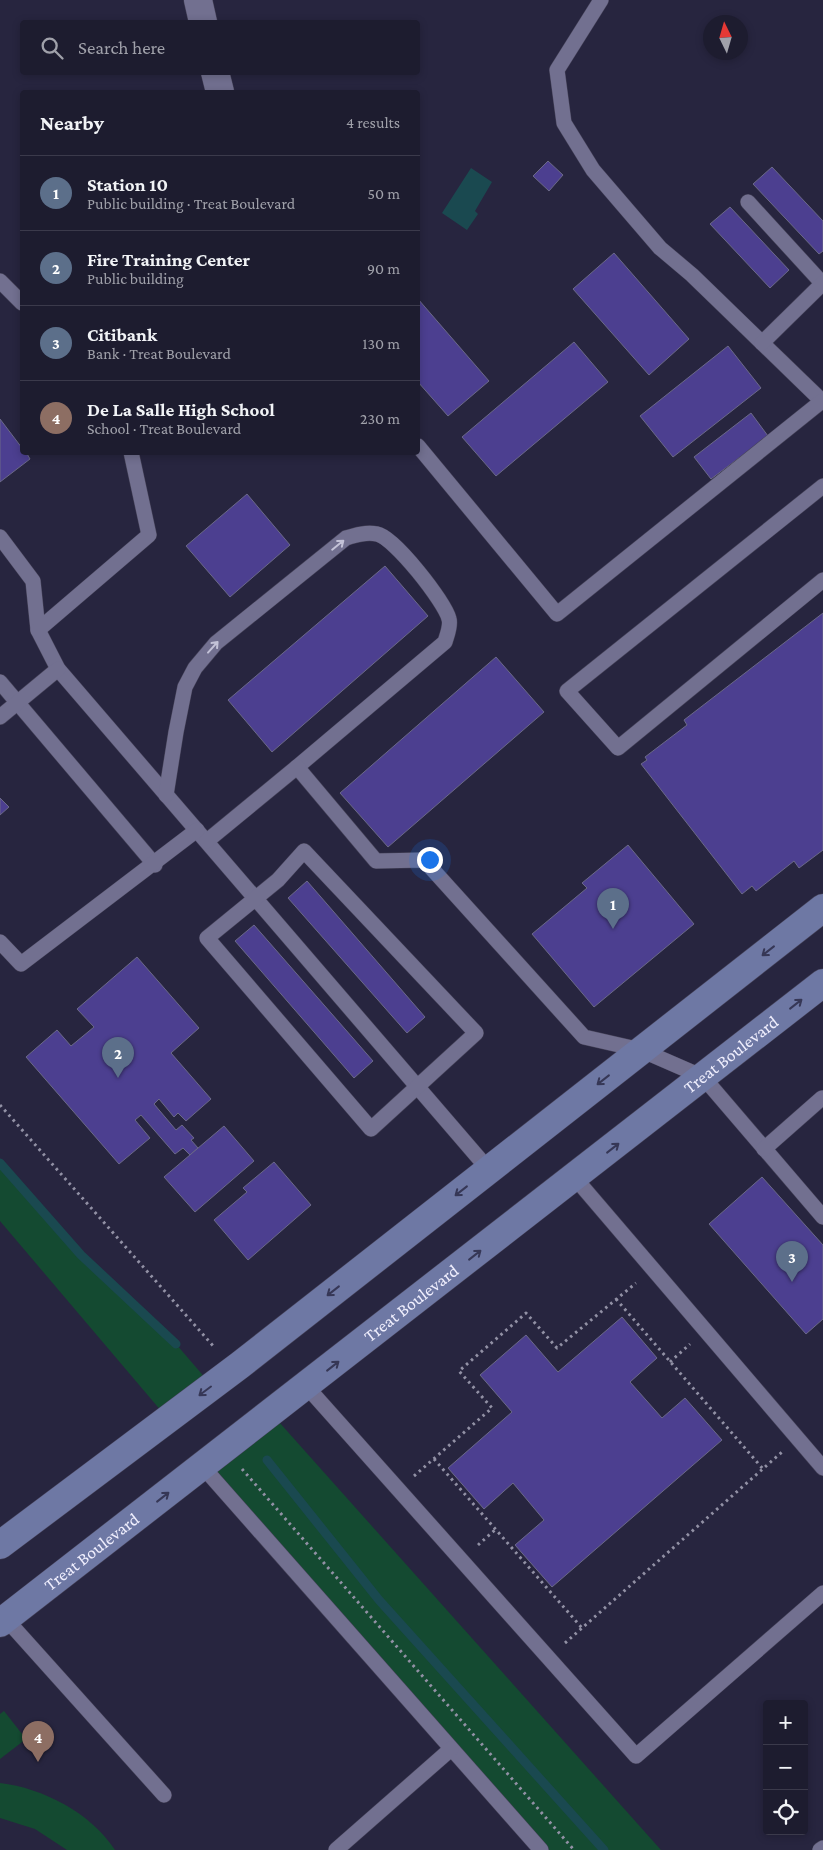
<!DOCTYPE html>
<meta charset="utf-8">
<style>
:root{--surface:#1d1c2f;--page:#2a293b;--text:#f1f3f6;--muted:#a0a1aa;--line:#3b3a4b;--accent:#b6c148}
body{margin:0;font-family:"Crimson Pro",serif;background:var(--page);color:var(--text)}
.controls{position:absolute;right:15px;bottom:15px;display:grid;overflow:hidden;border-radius:5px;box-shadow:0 2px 8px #0003}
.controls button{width:45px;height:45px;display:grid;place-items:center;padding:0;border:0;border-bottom:1px solid var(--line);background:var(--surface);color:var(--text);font:25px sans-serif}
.compass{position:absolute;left:703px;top:15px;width:45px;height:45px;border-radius:50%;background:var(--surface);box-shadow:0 2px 8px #0003;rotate:355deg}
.you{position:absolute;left:429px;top:859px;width:18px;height:18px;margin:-12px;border:4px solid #fff;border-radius:50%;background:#1a73e8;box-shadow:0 0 0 8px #1a73e833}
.badge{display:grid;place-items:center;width:32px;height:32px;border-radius:50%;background:var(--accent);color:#fff;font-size:16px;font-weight:700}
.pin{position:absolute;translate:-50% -41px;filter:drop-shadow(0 1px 2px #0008)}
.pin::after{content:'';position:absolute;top:26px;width:18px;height:15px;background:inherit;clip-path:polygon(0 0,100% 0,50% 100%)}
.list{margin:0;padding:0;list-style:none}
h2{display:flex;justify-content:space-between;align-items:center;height:65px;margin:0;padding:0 20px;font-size:21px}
h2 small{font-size:16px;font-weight:400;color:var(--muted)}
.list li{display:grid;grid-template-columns:32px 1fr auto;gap:15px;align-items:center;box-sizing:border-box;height:75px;padding:0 20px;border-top:1px solid var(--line)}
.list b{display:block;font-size:19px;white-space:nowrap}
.list p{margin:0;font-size:16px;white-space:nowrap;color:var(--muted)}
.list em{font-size:16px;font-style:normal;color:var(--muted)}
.icon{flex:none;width:28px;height:28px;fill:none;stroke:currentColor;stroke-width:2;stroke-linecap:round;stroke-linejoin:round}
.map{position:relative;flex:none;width:823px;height:1850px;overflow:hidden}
.search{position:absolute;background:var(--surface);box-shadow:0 2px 8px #0003;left:20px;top:20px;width:400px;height:55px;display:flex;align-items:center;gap:12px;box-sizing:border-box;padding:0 18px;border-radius:5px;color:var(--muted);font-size:19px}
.panel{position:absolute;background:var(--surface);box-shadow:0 2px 8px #0003;left:20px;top:90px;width:400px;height:365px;border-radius:5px}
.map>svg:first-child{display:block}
.green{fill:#144a31}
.water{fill:#1a4950}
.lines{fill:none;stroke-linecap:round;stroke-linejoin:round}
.stream{stroke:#1a4950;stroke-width:9}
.building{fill:#4c3f90;stroke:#6b6988}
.service-casing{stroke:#464359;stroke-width:16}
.minor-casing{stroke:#464359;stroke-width:29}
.secondary-casing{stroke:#464359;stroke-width:29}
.path{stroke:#9291a5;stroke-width:3;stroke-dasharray:2.5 4;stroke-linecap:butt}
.service{stroke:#727090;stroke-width:15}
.minor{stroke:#727090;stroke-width:28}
.secondary{stroke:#6e78a4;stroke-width:28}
.oneway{stroke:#c3c2d7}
.oneway2{stroke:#363756}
.labels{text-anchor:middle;stroke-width:4;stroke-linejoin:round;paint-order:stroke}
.street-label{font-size:18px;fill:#efeefd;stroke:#1e1b35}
</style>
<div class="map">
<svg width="823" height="1850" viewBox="0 0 823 1850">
<rect width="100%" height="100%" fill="#27253f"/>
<g class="green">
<path d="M0 1163 81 1255 176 1344 213 1387 168 1419 0 1221Z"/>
<path d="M271 1413 661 1850H541L203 1467Z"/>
<path d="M4 1711 26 1739 0 1759V1714Z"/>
<path d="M0 1783C43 1788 91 1813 115 1850H67L35 1829 0 1818Z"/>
</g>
<path class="water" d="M471 168 492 182 475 211 478 214 467 230 442 213Z"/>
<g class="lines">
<g class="stream">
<path d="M0 1163 81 1255 176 1344"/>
<path d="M267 1460 379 1600 604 1850"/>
</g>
</g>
<g class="building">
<path d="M548 161 563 175 549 191 533 176Z"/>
<path d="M772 167 823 221V251L819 254 753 184Z"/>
<path d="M730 207 789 270 770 288 710 224Z"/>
<path d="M614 253 689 339 649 375 573 289Z"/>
<path d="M418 299 489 381 448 416 418 382Z"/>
<path d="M574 342 608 382 496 476 462 437Z"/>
<path d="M728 346 761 388 673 457 640 416Z"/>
<path d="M751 413 768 436 711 479 694 457Z"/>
<path d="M0 419 22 448V452H26L30 459 0 482Z"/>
<path d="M247 494 290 545 230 597 186 546Z"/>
<path d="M385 566 428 616 272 752 228 700Z"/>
<path d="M823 613V850L799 868 794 861 756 891 752 886 742 894 641 764 647 760 645 757 687 725 684 720Z"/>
<path d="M496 657 544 712 388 847 340 793Z"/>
<path d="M0 798 9 807 0 815Z"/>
<path d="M628 845 694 924 594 1007 532 934 587 888 582 883Z"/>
<path d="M307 881 425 1017 407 1033 288 898Z"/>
<path d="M254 925 373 1061 354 1078 235 941Z"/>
<path d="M137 957 199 1028 171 1053 211 1099 186 1121 178 1113 174 1117 159 1099 154 1104 176 1130 182 1125 194 1138 191 1140 198 1148 190 1155 183 1148 175 1154 141 1115 135 1120 150 1138 119 1164 26 1057 57 1030 71 1046 94 1027 77 1009Z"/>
<path d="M224 1126 254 1161 195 1212 164 1177Z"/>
<path d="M274 1162 311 1205 248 1260 214 1220 247 1192 243 1188Z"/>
<path d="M762 1177 823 1245V1319L806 1334 709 1224Z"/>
<path d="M622 1317 657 1358 630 1382 662 1418 685 1398 722 1440 552 1587 515 1545 544 1520 513 1483 484 1509 448 1468 512 1412 480 1375 526 1335 558 1372Z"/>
</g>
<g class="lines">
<g class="service-casing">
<g id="service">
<path d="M601 0 557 70 564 123 593 170 660 248 692 275 823 402"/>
<path d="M748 202 822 283"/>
<path d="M0 281 22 303"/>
<path d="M762 343 823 283"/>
<path d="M418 446 557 614 822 401"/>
<path d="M823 486 567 691 618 748 823 580"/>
<path d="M0 537 33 581 38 630 58 669 489 1170"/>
<path d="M38 630 149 535 131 452"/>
<path d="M0 682 155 865"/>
<path d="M0 717 58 669"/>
<path d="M166 795 176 732 185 687 195 668 216 643 346 538C356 535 366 532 377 534 394 537 445 602 449 619 451 626 447 635 445 642L297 767"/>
<path d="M207 841 297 767 376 861 424 860 584 1037 641 1050 703 1077 823 1217"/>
<path d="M304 851 476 1033 371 1129 207 938 278 880Z"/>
<path d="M0 942 21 964 197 830"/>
<path d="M764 1149 822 1098"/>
<path d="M575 1178 823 1468"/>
<path d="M307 1387 636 1756 823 1593"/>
<path d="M203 1467 541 1850"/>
<path d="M6 1619 164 1795"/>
<path d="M336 1850 451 1749"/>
<path d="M820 1850 823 1848"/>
</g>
</g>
<g class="minor-casing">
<g id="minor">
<path d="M198 0 203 22"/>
<path d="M215 72 220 92"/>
</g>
</g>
<g class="secondary-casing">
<g id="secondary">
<path d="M0 1545 240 1365 823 908"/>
<path id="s1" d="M0 1623 823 983"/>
</g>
</g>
<g class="path">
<path d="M0 1105 215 1348"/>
<path d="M616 1299 763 1469"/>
<path d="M670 1362 690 1344"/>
<path d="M434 1459 582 1628"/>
<path d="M242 1469 574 1850"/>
<path d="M414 1476 492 1408 459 1371 526 1313 557 1348 636 1283"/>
<path d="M478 1545 496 1529"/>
<path d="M565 1643 782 1452"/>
</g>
<use href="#service" class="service"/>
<use href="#minor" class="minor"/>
<use href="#secondary" class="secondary"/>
</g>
<defs><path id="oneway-shaft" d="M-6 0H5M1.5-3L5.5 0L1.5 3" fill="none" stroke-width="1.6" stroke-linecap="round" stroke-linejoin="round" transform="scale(1.25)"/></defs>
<g class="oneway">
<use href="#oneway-shaft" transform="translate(338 545) rotate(-39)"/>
<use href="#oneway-shaft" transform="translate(213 647) rotate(-48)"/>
</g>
<g class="oneway2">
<use href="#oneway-shaft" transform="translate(768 951) rotate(142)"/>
<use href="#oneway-shaft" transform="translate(796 1004) rotate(-38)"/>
<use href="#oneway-shaft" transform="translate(603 1080) rotate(142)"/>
<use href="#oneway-shaft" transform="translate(613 1148) rotate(-38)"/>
<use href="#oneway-shaft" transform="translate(461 1191) rotate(142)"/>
<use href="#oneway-shaft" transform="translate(475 1255) rotate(-38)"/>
<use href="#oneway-shaft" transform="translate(333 1291) rotate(142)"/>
<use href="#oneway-shaft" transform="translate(333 1366) rotate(-38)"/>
<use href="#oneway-shaft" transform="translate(205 1391) rotate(143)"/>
<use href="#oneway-shaft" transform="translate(163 1497) rotate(-38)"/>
</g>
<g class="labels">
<g class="street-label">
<text dy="6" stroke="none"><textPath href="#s1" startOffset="926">Treat Boulevard</textPath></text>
<text dy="6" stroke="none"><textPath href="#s1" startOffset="521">Treat Boulevard</textPath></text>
<text dy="6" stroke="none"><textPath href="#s1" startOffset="116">Treat Boulevard</textPath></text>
</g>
</g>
</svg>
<div class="controls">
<button>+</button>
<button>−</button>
<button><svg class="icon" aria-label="locate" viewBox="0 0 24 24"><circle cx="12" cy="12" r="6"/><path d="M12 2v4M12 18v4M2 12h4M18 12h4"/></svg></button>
</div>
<svg class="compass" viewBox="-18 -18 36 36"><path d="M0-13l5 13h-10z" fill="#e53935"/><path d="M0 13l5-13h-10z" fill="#a0a1aa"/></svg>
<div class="you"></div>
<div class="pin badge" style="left:613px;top:929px;background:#5c6f8a">1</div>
<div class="pin badge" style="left:118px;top:1078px;background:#5c6f8a">2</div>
<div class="pin badge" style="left:792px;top:1282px;background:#5c6f8a">3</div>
<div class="pin badge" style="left:38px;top:1762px;background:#8d6e63">4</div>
<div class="search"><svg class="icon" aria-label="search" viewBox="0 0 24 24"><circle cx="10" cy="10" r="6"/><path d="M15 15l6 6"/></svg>Search here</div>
<section class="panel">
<h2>Nearby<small>4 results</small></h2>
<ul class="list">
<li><span class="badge" style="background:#5c6f8a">1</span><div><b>Station 10</b><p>Public building · Treat Boulevard</p></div><em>50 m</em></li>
<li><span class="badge" style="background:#5c6f8a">2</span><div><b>Fire Training Center</b><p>Public building</p></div><em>90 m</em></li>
<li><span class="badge" style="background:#5c6f8a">3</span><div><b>Citibank</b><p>Bank · Treat Boulevard</p></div><em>130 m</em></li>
<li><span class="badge" style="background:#8d6e63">4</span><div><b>De La Salle High School</b><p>School · Treat Boulevard</p></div><em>230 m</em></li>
</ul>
</section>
</div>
